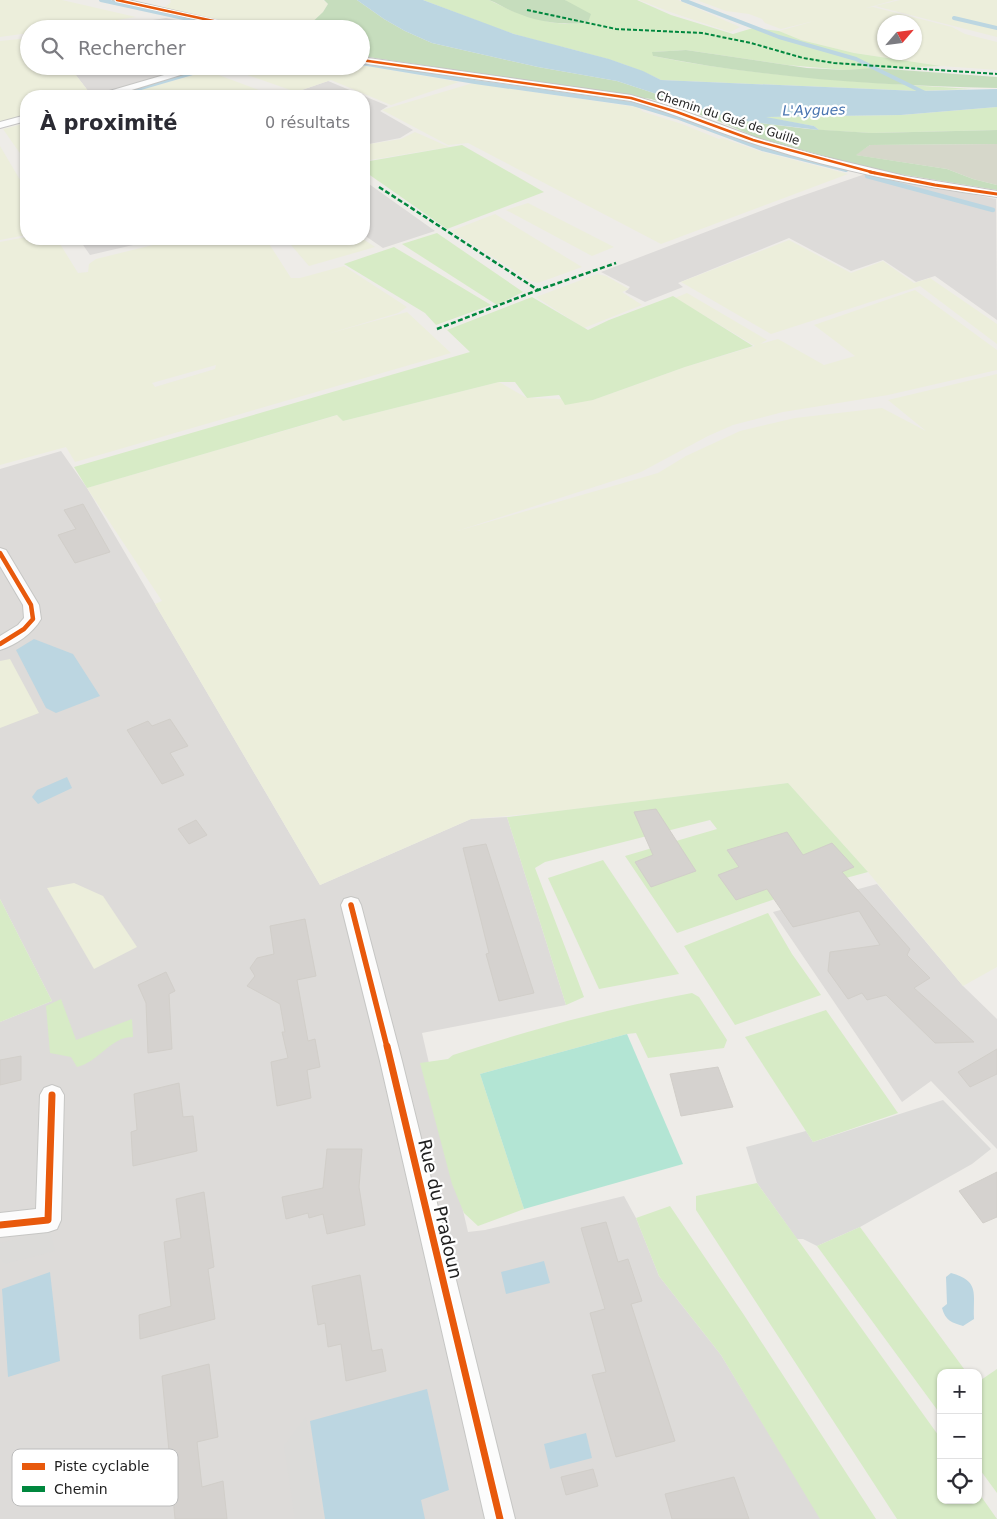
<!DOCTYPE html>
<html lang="fr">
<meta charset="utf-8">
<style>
:root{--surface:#fff;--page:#f7f7f7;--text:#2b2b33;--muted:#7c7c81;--line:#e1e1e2}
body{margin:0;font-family:"DejaVu Sans",sans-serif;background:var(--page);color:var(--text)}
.controls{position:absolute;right:15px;bottom:15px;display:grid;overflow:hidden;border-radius:10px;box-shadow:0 1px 4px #0004}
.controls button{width:45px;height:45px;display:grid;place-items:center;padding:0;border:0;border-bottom:1px solid var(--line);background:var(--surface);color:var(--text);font:25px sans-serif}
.compass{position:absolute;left:877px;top:15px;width:45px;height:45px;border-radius:50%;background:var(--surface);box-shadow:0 1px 4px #0004;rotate:62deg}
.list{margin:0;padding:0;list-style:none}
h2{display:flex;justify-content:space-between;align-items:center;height:65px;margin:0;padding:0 20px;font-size:21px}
h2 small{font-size:16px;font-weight:400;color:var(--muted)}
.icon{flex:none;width:28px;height:28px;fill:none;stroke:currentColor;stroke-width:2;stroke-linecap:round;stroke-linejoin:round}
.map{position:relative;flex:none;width:997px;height:1519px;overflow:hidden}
.search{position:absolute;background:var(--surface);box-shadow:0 1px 4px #0004;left:20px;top:20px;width:350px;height:55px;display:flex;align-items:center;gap:12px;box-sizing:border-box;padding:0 18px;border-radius:28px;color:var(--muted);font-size:19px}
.panel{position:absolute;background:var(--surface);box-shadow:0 1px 4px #0004;left:20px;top:90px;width:350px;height:155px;border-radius:20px}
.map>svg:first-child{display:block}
.residential{fill:#dddbd9}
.religious{fill:#dcdbd9}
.construction{fill:#d6d7ca}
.farmland{fill:#eceedb;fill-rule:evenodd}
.grass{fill:#d7ebc6}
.forest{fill:#c6ddbd}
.pitch{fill:#b3e5d4}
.water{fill:#bcd6e1}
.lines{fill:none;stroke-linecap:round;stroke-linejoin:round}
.stream-far1{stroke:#bcd6e1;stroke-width:4}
.stream{stroke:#bcd6e1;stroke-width:4.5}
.building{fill:#d5d2cf;stroke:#d1cec9}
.street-casing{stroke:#c6c6c4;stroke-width:2}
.street{fill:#fcfcfc;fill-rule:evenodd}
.quiet-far1{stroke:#00873e;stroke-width:2;stroke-dasharray:4 2;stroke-linecap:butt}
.quiet{stroke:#00873e;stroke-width:2.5;stroke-dasharray:5 2.5;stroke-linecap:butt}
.cycleway-far4-casing{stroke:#fff;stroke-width:4.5}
.cycleway-far3-casing{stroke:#fff;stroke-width:5}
.cycleway-far2-casing{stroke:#fff;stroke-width:7}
.cycleway-far1-casing{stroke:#fff;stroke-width:9}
.cycleway-casing{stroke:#fff;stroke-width:10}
.cycleway-far4{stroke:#e8590c;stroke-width:2.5}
.cycleway-far3{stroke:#e8590c;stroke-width:3}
.cycleway-far2{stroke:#e8590c;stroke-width:4.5}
.cycleway-far1{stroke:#e8590c;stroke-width:5.5}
.cycleway{stroke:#e8590c;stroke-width:7}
.labels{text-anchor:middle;stroke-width:4.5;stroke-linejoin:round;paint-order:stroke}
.far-street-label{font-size:12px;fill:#1f1f1f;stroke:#fff}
.far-water-label{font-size:14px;font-style:italic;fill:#4a75b0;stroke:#fff}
.near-street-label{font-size:18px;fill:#1f1f1f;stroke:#fff}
.key{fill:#fff;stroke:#bcbcbc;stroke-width:1}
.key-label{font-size:14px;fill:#1f1f1f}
</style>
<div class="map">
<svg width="997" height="1519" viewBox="0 0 997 1519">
<rect width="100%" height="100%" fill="#eeece8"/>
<g class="residential">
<path d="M166 18 222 29H94Z"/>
<path d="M69 66H199L92 96Z"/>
<path d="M328 81 388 106 380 111 413 130 400 138 364 145V96H301L296 92Z"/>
<path d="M868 173 996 199 997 320 935 276 916 282 883 260 851 271 789 238 678 283 683 287 645 302 625 292 630 287 601 272 787 201Z"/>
<path d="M369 184 435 231 383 248 364 235V186Z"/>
<path d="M79 239H159L90 255Z"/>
<path d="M61 451 87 488 320 885 471 819 507 817 566 1005 422 1033 468 1232 485 1230 624 1196 636 1218 659 1276 721 1355 821 1519H0V1022L52 1001 0 899V469Z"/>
<path d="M877 884 963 986 997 1019V1149L931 1081 902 1102 773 912Z"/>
</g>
<g class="religious">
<path d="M943 1100 991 1149 972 1164 860 1227 817 1246 803 1239H797L757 1183 746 1147 806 1131 813 1142Z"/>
<path d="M50 1231 55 1251 5 1264 0 1257V1243Z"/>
<path d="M306 1417 323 1519H295L284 1446Z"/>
</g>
<path class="construction" d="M997 144V185L973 179 947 169 855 155 870 145Z"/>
<g class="farmland">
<path d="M0 0H62L136 17 61 29H29V33L0 37Z"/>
<path d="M170 0H323L328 4 323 12 305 29H262L164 8 171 2Z"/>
<path d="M639 0H678L740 27 730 32 673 13Z"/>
<path d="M700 0H895L866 8 873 7 952 27 965 34 997 42V70L941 66 854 53 801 40 779 31 814 21 781 29 765 23 762 19 749 14 726 11 699 1ZM884 22H914V52H884Z"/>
<path d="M900 0H997V37L875 6Z"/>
<path d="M29 38V66H69L92 96H26V115L0 122V41Z"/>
<path d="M361 65 459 82 391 105 331 80 296 92 222 66Z"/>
<path d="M208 71 275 96H119Z"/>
<path d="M473 83 636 107 644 112 682 124 719 139 722 138 759 151 848 174 661 244 468 143 448 145 382 110Z"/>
<path d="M26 123V162L3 129Z"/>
<path d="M415 132 449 147 364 161V145L401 139Z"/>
<path d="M0 146 26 190V235L0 240Z"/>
<path d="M528 203 614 247 592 256 506 210Z"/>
<path d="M495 214 582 267 538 283 531 281 451 231Z"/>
<path d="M26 237V239H57L78 273 88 272 89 264 96 259 177 239H266L291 278H300L344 266 407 307 398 313 327 334 407 312 451 353 75 462 66 447 0 465V242ZM216 365 215 369 155 387 152 383Z"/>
<path d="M286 239H363L375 247 309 266Z"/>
<path d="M789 240 851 273 883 261 914 283 930 278 997 324V344L920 286 771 334 681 282Z"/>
<path d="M597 274 606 276 629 289 622 292 642 305 584 328 536 297Z"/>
<path d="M915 290 997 350V370L888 395 783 412 733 425 708 436 641 472 457 531 658 473 686 456 740 431 795 418 882 408 926 431 888 400 997 374V967L963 986 868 872 788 783 542 813 471 819 320 885 155 604 162 601 87 488 338 415 343 421 499 382 527 398 593 400 685 367 755 346 675 298 687 293 767 340 760 344 778 339 824 365 855 356 814 325Z"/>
<path d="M10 659 39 713 0 728V661Z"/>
<path d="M74 883 103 896 137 947 94 969 47 888Z"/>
</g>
<g class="grass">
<path d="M423 0H489L512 11 549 22 565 24 588 22 565 0H637L671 15 733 34 753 28 779 31 801 40 854 53 941 66 845 70 787 65 686 50 653 52V56C758 77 865 82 971 89L918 91 661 80C614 56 563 49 514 34 483 24 453 11 423 0Z"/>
<path d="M997 107V130L872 133 819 130 814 126 762 117 901 115Z"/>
<path d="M462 145 544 192 447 229 364 171V162Z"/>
<path d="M437 233 523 292 497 305 402 244Z"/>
<path d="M394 247 491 305 436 325 425 313 344 264Z"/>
<path d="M673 296 753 346 685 367 593 400 565 405 559 395 527 398 515 382H499L343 421 337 415 87 488 74 467 470 352 447 330 532 297 588 330 609 320Z"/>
<path d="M788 783 868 872 798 891 677 933 625 856 717 829 710 820 545 862 535 868 584 997 566 1005 507 817Z"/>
<path d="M603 860 679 974 599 989 548 878Z"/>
<path d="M0 899 52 1001 0 1022Z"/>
<path d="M768 913 792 954 821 995 735 1025 684 946Z"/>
<path d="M692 993 699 997 727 1040 724 1048 648 1058 636 1033 627 1034 480 1074 524 1209 478 1226 464 1213 452 1184 420 1063 448 1059 453 1055C532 1029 611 1008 692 993Z"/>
<path d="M61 999 76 1040 132 1019 133 1037C110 1037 99 1062 77 1067L71 1057 50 1053 46 1006Z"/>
<path d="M826 1010 898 1113 813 1142 745 1037Z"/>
<path d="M757 1183 941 1439V1500H978V1492L997 1519H897L696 1210V1196Z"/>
<path d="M670 1206 744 1315 876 1519H820L721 1355 659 1276 636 1218Z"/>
<path d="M860 1227 967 1373H941V1415L817 1246Z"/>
<path d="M997 1369V1493L978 1467V1382Z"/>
</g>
<g class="forest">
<path d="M324 0H357L384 19 405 31 432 43 538 67 617 81 736 120 808 129 872 133 997 130V144L870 145 856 155 947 169 973 179 997 185V190L875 170 758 138 716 120 651 99 361 56V29H305L323 12 328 4Z"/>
<path d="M489 0H565L591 14 588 22C563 26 538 22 514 12 506 9 498 3 489 0Z"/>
<path d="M686 50 807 68 845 70 874 68 997 77V88C882 86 766 78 653 56L652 52Z"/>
</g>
<path class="pitch" d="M627 1034 683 1164 524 1209 480 1074Z"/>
<g class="water">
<path d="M357 0H423L514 34 609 59 643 71 661 80 918 91 997 89V107L901 115 766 117 814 126 819 130 736 120 617 81 538 67 432 43 405 31 384 19Z"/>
<path d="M34 639 73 654 100 696 56 713 46 708 16 650Z"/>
<path d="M67 777 72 788 38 804 32 797 37 790Z"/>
<path d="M544 1261 550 1283 506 1294 501 1272Z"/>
<path d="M50 1272 60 1361 8 1377 2 1289Z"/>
<path d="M951 1273C980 1281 973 1293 974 1319L963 1326C952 1323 945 1320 942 1308L947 1304 946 1277Z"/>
<path d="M427 1389 449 1490 421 1500 425 1519H325L310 1421Z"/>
<path d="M586 1433 592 1458 550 1469 544 1444Z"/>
</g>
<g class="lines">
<g class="stream-far1">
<path d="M101 0 234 29"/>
<path d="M683 0 779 37 856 59 927 94"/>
<path d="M954 18 997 28"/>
<path d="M361 63 475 82 633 104 676 117 762 149 846 170"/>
<path d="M113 96 206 69"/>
</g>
<path class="stream" d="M867 176 993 210"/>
</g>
<g class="building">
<path d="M83 504 110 552 75 563 58 535 76 529 64 510Z"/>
<path d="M170 719 188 746 170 753 184 775 162 784 127 730 148 721 152 726Z"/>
<path d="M656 809 696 871 651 887 635 862 653 855 634 812Z"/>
<path d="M196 820 207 835 189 844 178 829Z"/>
<path d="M787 832 803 855 832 843 854 867 842 872 910 949 907 955 930 978 914 988 974 1042 935 1043 886 995 867 1000 862 993 848 999 828 971 830 952 880 945 859 911 793 927 767 889 736 900 718 875 739 867 727 850Z"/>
<path d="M486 844 534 993 499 1001 486 954 489 953 463 848Z"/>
<path d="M305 919 316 976 297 980 308 1041 315 1039 320 1067 307 1070 311 1098 277 1106 271 1062 288 1058 282 1032H285L280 1004 247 986 255 976 250 968 257 958 274 954 270 926Z"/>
<path d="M166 972 175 991 169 994 172 1049 148 1053 146 1003 138 985Z"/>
<path d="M997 1049V1074L970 1087 958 1072Z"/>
<path d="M21 1056V1080L0 1085V1060Z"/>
<path d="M718 1067 733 1107 681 1116 670 1074Z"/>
<path d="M179 1083 183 1117 193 1116 197 1151 133 1166 131 1132 137 1130 134 1094Z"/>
<path d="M327 1149H362L359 1187 365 1225 327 1234 323 1214 309 1218 308 1213 286 1219 282 1197 323 1188Z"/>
<path d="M997 1172V1217L983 1223 959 1191Z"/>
<path d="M204 1192 214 1267 208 1269 215 1319 140 1339 139 1315 171 1306 164 1242 181 1238 176 1199Z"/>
<path d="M606 1222 618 1262 628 1259 642 1301 631 1304 675 1441 616 1457 592 1375 606 1372 590 1313 605 1309 581 1228Z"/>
<path d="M360 1275 372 1351 382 1349 386 1371 346 1381 341 1344 328 1347 325 1323 318 1325 312 1286Z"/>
<path d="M209 1364 218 1437 197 1442 202 1487 223 1481 227 1519H175L171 1474 160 1477 158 1454 169 1451 162 1376Z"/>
<path d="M593 1469 598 1486 566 1495 561 1477Z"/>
<path d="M734 1477 749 1519H672L665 1494Z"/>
</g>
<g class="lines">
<g class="street-casing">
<g id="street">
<path d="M113 0H128L254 29H237Z"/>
<path d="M361 57 631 95 681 110 757 138 817 155 905 176 997 191V197C913 186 829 169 749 142 709 129 671 112 631 101L361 63Z"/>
<path d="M195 66H210L112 96H97L99 94Z"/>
<path d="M26 115V121L0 128V122Z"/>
<path d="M0 548 6 550 39 605 41 619C33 633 16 645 0 650V636L18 625 24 618 23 605 0 566Z"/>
<path d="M351 897 358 899 361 905 402 1061 515 1519H485L380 1061 341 905 344 899Z"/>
<path d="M52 1085 60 1088 64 1095 61 1220 57 1229 48 1232 0 1237V1213L36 1209 40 1095 44 1088Z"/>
</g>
</g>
<use href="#street" class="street"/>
<path class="quiet-far1" d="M527 10 616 29 702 33 751 43 803 58 834 63 997 74"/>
<g class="quiet">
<path d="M379 187 538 290 616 263"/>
<path d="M437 329 538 290"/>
</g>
<g class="cycleway-far4-casing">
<g id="cycleway-far4">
<path d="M117 0 250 29"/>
<path d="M361 60 631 98 677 112 753 140 875 173"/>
</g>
</g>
<g class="cycleway-far3-casing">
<path id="cycleway-far3" d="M870 172 935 185 997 194"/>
</g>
<g class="cycleway-far2-casing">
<path id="cycleway-far2" d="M0 553 31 605 33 619 24 629 0 644"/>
</g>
<g class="cycleway-far1-casing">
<path id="cycleway-far1" d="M351 905 387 1047"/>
</g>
<g class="cycleway-casing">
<g id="cycleway">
<path d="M387 1046 500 1519"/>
<path d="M0 1225 48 1220 52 1095"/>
</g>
</g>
<use href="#cycleway-far4" class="cycleway-far4"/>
<use href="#cycleway-far3" class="cycleway-far3"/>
<use href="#cycleway-far2" class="cycleway-far2"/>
<use href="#cycleway-far1" class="cycleway-far1"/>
<use href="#cycleway" class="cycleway"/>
</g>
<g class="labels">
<g class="far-street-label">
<text transform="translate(728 118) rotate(18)" y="4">Chemin du Gué de Guille</text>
</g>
<g class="far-water-label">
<text transform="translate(814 110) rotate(-1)" y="5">L'Aygues</text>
</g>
<g class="near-street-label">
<text transform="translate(440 1209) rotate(77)" y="6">Rue du Pradoun</text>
</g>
</g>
<rect x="12" y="1449" width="166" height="57" rx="8" class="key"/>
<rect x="22" y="1463" width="23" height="7" fill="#e8590c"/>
<rect x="22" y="1486" width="23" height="6" fill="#00873e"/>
<g class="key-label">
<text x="54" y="1471">Piste cyclable</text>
<text x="54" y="1494">Chemin</text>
</g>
</svg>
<div class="controls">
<button>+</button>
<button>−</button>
<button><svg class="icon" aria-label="locate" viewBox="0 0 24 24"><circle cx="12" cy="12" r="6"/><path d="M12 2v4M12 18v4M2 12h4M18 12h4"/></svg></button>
</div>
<svg class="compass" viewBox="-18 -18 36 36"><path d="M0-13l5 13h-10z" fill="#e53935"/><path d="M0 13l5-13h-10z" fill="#7c7c81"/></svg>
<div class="search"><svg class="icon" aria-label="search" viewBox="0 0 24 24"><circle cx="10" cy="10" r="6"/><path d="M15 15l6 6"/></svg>Rechercher</div>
<section class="panel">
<h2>À proximité<small>0 résultats</small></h2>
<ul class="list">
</ul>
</section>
</div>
